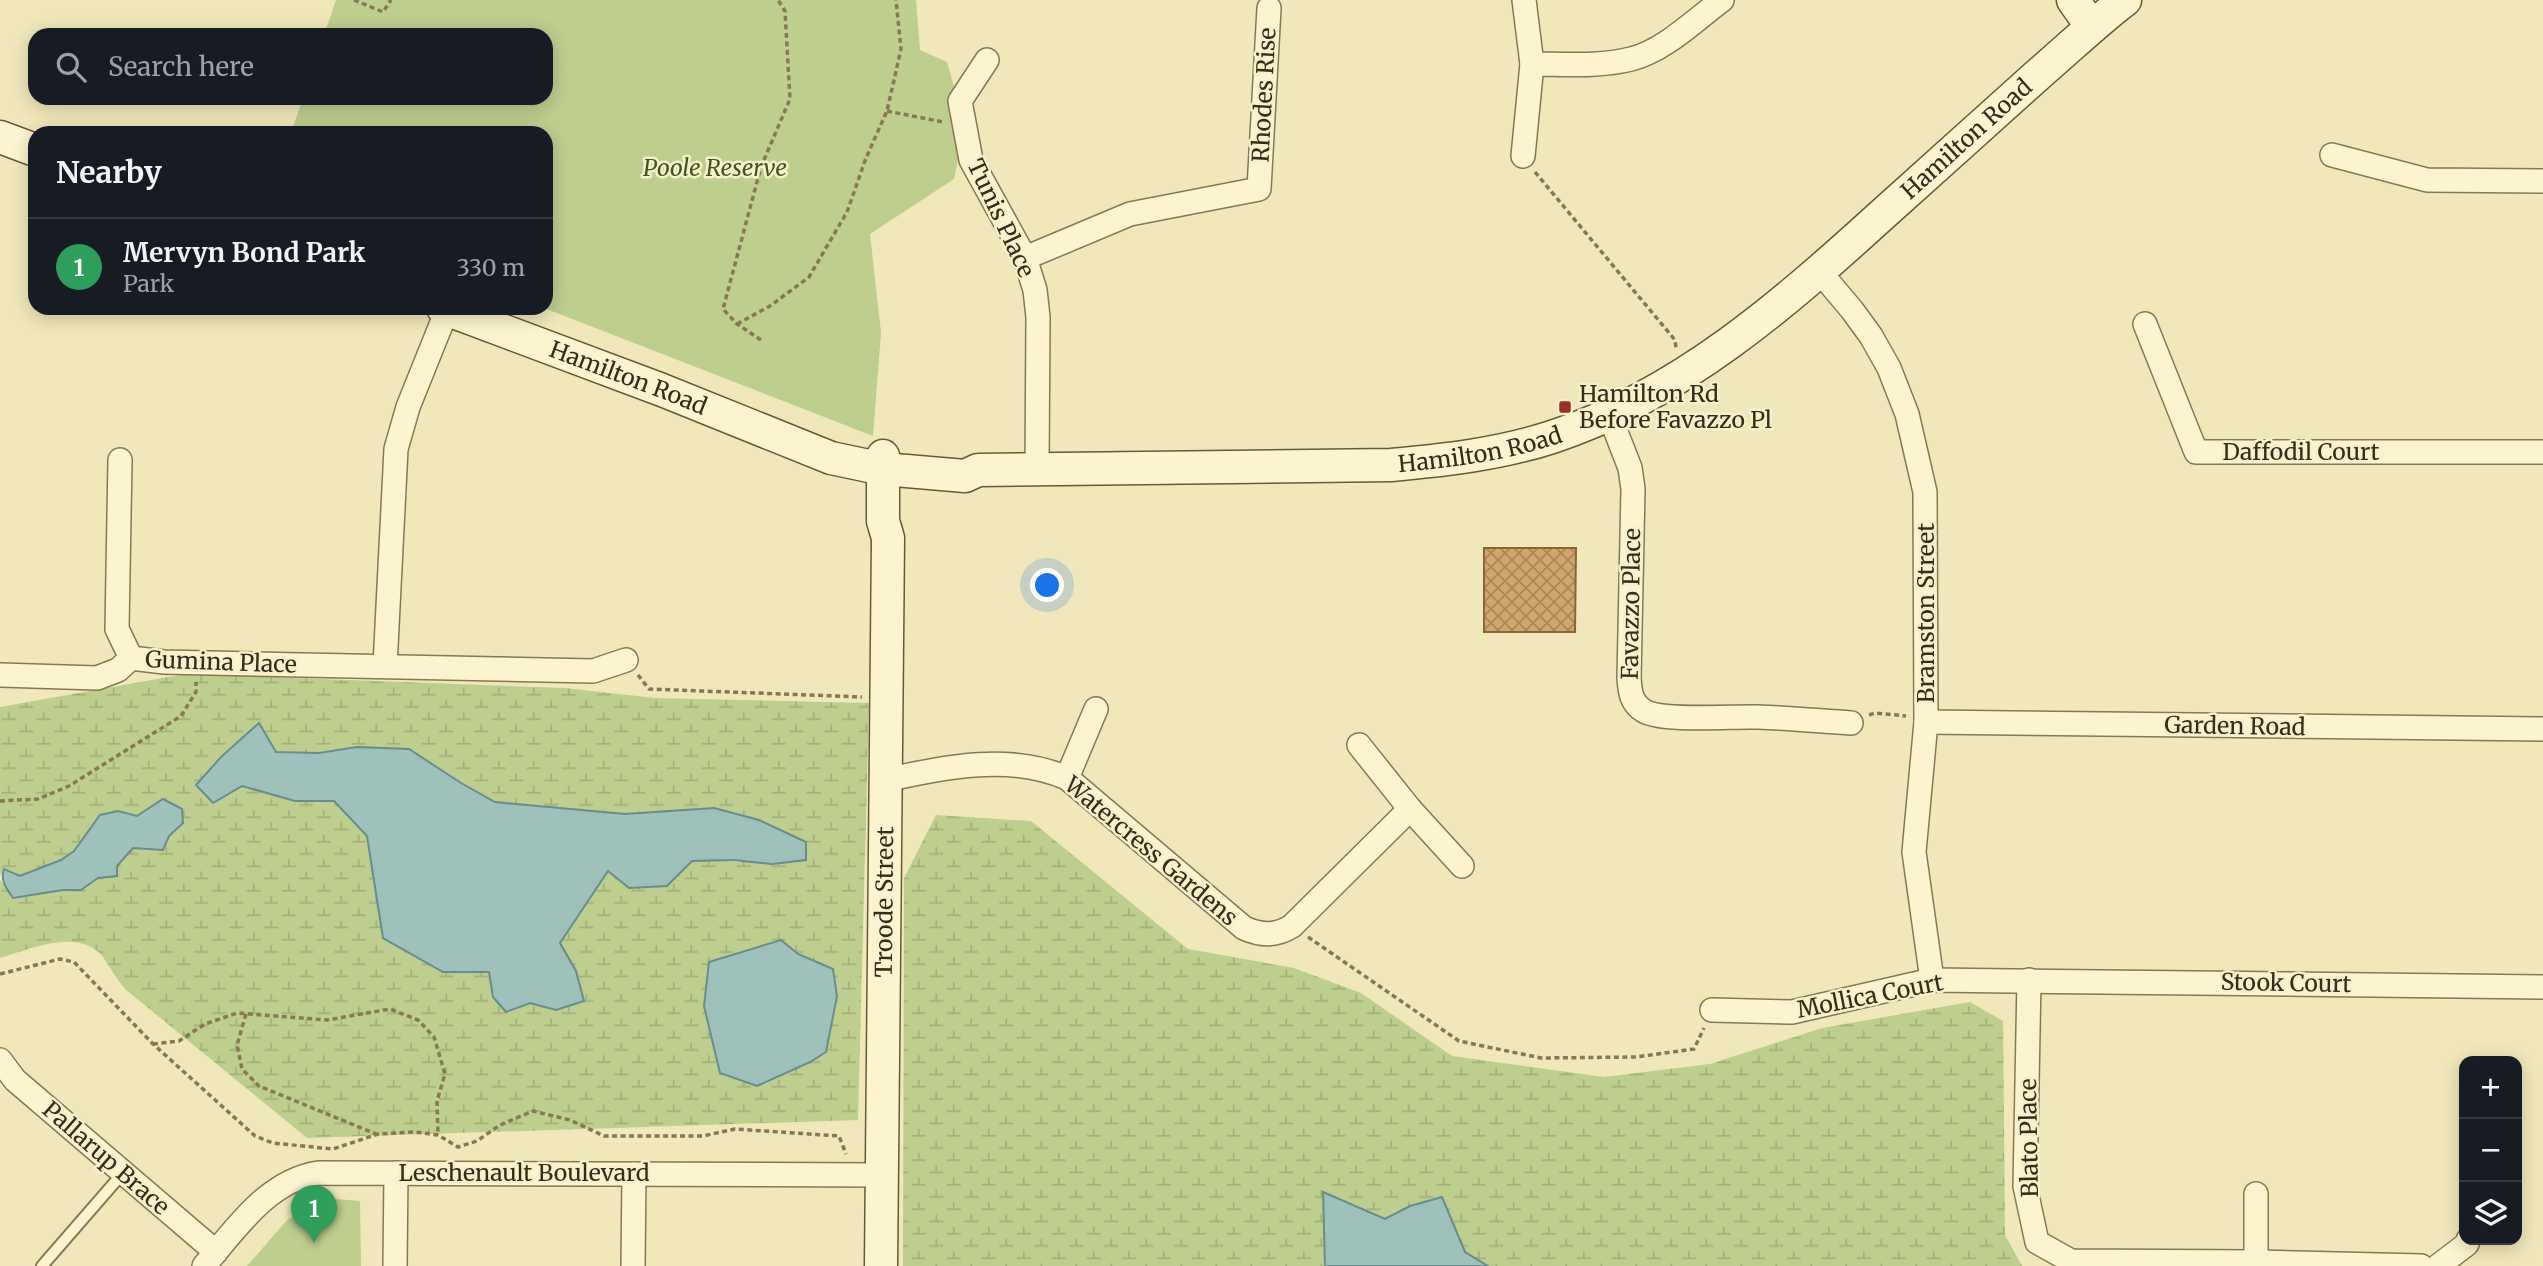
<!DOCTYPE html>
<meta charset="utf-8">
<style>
:root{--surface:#171b24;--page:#20242c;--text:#f1f3f6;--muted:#9ea1a6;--line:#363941;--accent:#2563eb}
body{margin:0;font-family:Merriweather,serif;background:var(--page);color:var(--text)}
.controls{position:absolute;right:21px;bottom:21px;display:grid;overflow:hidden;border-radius:14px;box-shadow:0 4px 18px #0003}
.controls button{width:63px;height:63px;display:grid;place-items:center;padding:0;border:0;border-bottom:2px solid var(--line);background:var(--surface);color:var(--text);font:35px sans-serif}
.you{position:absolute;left:1048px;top:586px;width:24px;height:24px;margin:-18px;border:5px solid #fff;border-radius:50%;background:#1a73e8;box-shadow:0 0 0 10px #1a73e833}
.badge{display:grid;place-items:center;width:46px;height:46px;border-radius:50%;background:var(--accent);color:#fff;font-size:23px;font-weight:700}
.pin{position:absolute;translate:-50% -58px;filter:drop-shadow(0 2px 4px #0008)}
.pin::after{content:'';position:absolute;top:37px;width:24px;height:21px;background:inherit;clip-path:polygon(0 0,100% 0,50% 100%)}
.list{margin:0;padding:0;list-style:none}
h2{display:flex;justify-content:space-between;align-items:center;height:91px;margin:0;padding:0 28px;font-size:30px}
h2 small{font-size:23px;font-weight:400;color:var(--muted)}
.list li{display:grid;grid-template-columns:46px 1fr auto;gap:21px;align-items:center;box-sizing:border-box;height:98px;padding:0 28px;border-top:2px solid var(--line)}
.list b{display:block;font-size:26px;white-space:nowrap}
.list p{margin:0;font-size:23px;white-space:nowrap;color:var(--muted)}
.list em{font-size:23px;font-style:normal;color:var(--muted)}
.icon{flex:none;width:38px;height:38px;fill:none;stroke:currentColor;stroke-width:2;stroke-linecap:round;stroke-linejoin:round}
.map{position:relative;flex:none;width:2543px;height:1266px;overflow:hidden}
.search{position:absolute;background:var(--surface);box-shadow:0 4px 18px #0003;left:28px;top:28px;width:525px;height:77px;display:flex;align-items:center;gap:18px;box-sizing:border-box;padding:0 24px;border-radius:21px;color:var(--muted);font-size:26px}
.panel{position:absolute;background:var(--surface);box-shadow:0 4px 18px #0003;left:28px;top:126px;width:525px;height:189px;border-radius:21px}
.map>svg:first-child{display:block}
.wetland{fill:url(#wetland-marsh);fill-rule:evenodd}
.park{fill:#bdce8e}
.water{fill:#9fc1bc;stroke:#678e8a;stroke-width:2}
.building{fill:url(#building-cross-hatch);stroke:#896438;stroke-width:2}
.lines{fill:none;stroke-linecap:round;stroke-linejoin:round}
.lane-casing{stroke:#887754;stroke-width:14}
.street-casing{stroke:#887754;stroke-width:26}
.secondary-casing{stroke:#695837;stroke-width:35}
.path{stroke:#887754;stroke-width:3.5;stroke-dasharray:5 3.5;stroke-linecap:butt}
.lane{stroke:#fbf4ce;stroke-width:10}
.street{stroke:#fbf4ce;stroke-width:23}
.secondary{stroke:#fbf4ce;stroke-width:32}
.poi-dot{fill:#9b3120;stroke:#f7f1ca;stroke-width:2.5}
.labels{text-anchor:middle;stroke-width:5;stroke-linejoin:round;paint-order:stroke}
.street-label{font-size:23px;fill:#362c1a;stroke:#f7f1ca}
.park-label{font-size:23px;font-style:italic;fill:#3f541f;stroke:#f7f1ca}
.poi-label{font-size:23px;fill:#362c1a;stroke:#f7f1ca;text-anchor:start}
</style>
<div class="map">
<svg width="2543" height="1266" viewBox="0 0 2543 1266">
<defs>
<pattern id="wetland-marsh" width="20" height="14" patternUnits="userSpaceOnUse" patternTransform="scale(1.75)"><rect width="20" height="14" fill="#bdce8e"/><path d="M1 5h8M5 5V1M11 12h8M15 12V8" fill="none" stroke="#a3b17a"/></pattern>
<pattern id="building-cross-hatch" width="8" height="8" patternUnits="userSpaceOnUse" patternTransform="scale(1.75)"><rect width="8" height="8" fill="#d1a66d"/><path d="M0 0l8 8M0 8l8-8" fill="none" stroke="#aa8759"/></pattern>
</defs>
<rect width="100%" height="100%" fill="#f0e8ba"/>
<g class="wetland">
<path d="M185 674 565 688 654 698 869 703 858 1120 307 1138 125 989C116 978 110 967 103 957 78 927 31 949 0 958V880L5 886 47 892 81 890 98 878 116 876 117 866 133 847 163 850 169 836 183 823 182 809 163 799 137 816 118 811 100 815 74 851 61 860 20 876 4 869 0 875V707ZM259 723 276 752 319 753 357 747 461 783 495 802 625 814 714 808 806 859C769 867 732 859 694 861 665 862 636 867 608 871L560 944 576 971 556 1010 530 1003 506 1012 493 997 489 972H443L383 938 367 836 334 801H295L242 786 196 785 221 757ZM781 940 837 996 834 1012Z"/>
<path d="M936 815 1031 821 1188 949 1294 968 1361 993 1452 1056 1604 1077 1710 1064 1822 1028 1970 1002 2003 1021 2005 1235 2022 1266H903L904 878Z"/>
</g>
<g class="park">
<path d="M336 0H916L920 50 947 62 965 126 954 179 870 234 881 333 873 436 544 308H546V133H291L303 98H546V35H324Z"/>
<path d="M325 1198 360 1201 361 1266H247L287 1220Z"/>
</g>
<g class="water">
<path d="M259 723 276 752 319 753 357 747 409 749 461 783 495 802 625 814 714 808 759 820 806 842V860L772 864 733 860 692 861 667 886 629 888 608 871 560 943 576 971 584 1001 556 1010 530 1003 506 1012 493 997 489 972H443L383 938 367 836 334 801H295L242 786 213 803 196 785 221 757Z"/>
<path d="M163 799 182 809 183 823 169 836 163 850 133 848 117 866V876L98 878 81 890H63L13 898C6 888 0 880 4 869L20 876 61 860 74 851 100 815 118 811 137 816Z"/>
<path d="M781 940 798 954 833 969 837 996 826 1052 810 1062 757 1086 720 1073 704 1006 709 962Z"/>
<path d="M1323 1192 1385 1219 1410 1206 1442 1197 1465 1252 1488 1266H1325Z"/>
</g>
<path class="building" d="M1484 548H1576L1575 632H1484Z"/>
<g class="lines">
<g class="lane-casing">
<path id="lane" d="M42 1266 122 1174"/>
</g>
<g class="street-casing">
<g id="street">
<path d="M987 60 960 101 971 160 1025 258 1035 290 1038 317 1037 468"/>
<path d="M1532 64C1564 64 1599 67 1631 59 1664 51 1695 20 1722 0"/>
<path d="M2332 155 2427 180 2543 181"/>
<path d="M1523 156 1532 64 1524 0"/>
<path d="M1025 258 1130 214 1259 189 1269 8"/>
<path d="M1820 272 1852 310 1871 336 1889 368 1907 414 1925 492 1926 722 1914 852 1932 980"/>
<path d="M2145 324 2196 452H2543"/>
<path d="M1609 414 1630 468 1633 489 1629 678C1630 692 1631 703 1644 711 1663 722 1733 716 1758 717 1789 718 1820 721 1851 723"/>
<path d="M120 460 117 629 131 658 164 662 593 671 626 660"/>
<path d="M385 666 396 449 408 407 447 310"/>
<path d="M0 675 97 678 118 670 131 658"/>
<path d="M1926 722 2543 729"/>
<path d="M1359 745 1410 809 1462 866"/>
<path d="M1067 778 1096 709"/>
<path d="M886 780C946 767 1009 753 1067 778L1244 928C1262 936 1276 936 1292 926L1410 809"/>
<path d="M2029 980 2025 1186 2037 1242 2071 1261 2256 1262 2421 1266"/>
<path d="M1712 1010 1792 1012 1932 980 2543 987"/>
<path d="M0 1060 15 1080 216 1252"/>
<path d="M2256 1262V1194"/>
<path d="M204 1266C235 1230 267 1181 318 1173L882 1175"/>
<path d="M395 1266 396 1173"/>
<path d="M633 1266 634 1174"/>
<path d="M2438 1266 2467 1244 2468 1240"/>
</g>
</g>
<g class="secondary-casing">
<g id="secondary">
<path d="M2073 0 2092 27"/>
<path d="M0 137 35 150"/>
<path id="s1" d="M443 308 662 390 831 458 883 469 965 476 978 470 1391 465C1446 460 1500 454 1552 437 1681 395 1785 303 1883 214 1936 167 1988 119 2041 72 2069 48 2096 22 2125 0"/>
<path id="s2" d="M881 1266 888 538 883 521V456"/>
</g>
</g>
<g class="path">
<path d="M354 0 383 12 391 0"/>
<path d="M887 111 943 122"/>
<path d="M1535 172 1675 340 1676 348"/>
<path d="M737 324 770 306 809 277 847 212 866 158 887 111 901 49 896 0"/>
<path d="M761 340 737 324 723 309 761 167 790 99 785 11 778 0"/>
<path d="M638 675 649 689 862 697"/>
<path d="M1869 715 1875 713 1906 716"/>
<path d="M0 801 38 799 69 786 181 716 196 692V682"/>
<path d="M1308 937 1459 1041 1541 1058 1636 1057 1694 1049 1704 1028"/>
<path d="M0 974 60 959 74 962 153 1044 255 1136 273 1143 333 1149 378 1134 415 1132 438 1135 458 1147 477 1141 500 1125 533 1111 570 1120 604 1136H703L735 1129 839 1136 846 1154"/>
<path d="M246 1014 237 1045 242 1069 259 1086 376 1134"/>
<path d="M153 1044 179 1041 205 1024 237 1013 327 1020 390 1009 418 1020 434 1037 445 1074 437 1101 438 1135"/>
</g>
<use href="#lane" class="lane"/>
<use href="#street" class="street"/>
<use href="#secondary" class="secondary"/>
</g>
<rect class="poi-dot" x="1558" y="400" width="14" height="14" rx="3.5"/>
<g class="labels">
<g class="street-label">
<text transform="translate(1264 95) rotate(-87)" y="8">Rhodes Rise</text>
<text dy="8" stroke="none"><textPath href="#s1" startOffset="1657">Hamilton Road</textPath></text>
<text transform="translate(1001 218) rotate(65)" y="8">Tunis Place</text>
<text dy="8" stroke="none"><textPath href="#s1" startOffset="198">Hamilton Road</textPath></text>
<text dy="8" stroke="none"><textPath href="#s1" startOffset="1069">Hamilton Road</textPath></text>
<text x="2301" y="460">Daffodil Court</text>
<text transform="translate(1631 604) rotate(-89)" y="8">Favazzo Place</text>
<text transform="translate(1926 613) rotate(-90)" y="8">Bramston Street</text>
<text transform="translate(221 662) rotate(2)" y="8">Gumina Place</text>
<text transform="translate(2235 726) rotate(1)" y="8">Garden Road</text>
<text transform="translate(1151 851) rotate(40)" y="8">Watercress Gardens</text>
<text dy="8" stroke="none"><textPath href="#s2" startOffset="364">Troode Street</textPath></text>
<text transform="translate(2286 983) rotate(1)" y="8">Stook Court</text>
<text transform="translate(1870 996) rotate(-11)" y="8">Mollica Court</text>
<text transform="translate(2029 1138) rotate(-91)" y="8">Blato Place</text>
<text transform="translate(106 1158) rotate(41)" y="8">Pallarup Brace</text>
<text x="524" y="1181">Leschenault Boulevard</text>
</g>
<g class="park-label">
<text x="715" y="176">Poole Reserve</text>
</g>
<g class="poi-label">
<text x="1579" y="402">Hamilton Rd<tspan x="1579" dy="26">Before Favazzo Pl</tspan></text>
</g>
</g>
</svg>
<div class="controls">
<button>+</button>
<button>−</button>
<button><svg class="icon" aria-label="layers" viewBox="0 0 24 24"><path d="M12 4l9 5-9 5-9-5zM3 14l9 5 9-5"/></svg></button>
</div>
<div class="you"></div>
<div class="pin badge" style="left:314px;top:1243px;background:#2e9e5b">1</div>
<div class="search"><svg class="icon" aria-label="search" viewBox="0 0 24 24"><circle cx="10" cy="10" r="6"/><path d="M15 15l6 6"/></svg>Search here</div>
<section class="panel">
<h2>Nearby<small></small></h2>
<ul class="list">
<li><span class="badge" style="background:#2e9e5b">1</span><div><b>Mervyn Bond Park</b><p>Park</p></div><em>330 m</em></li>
</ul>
</section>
</div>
